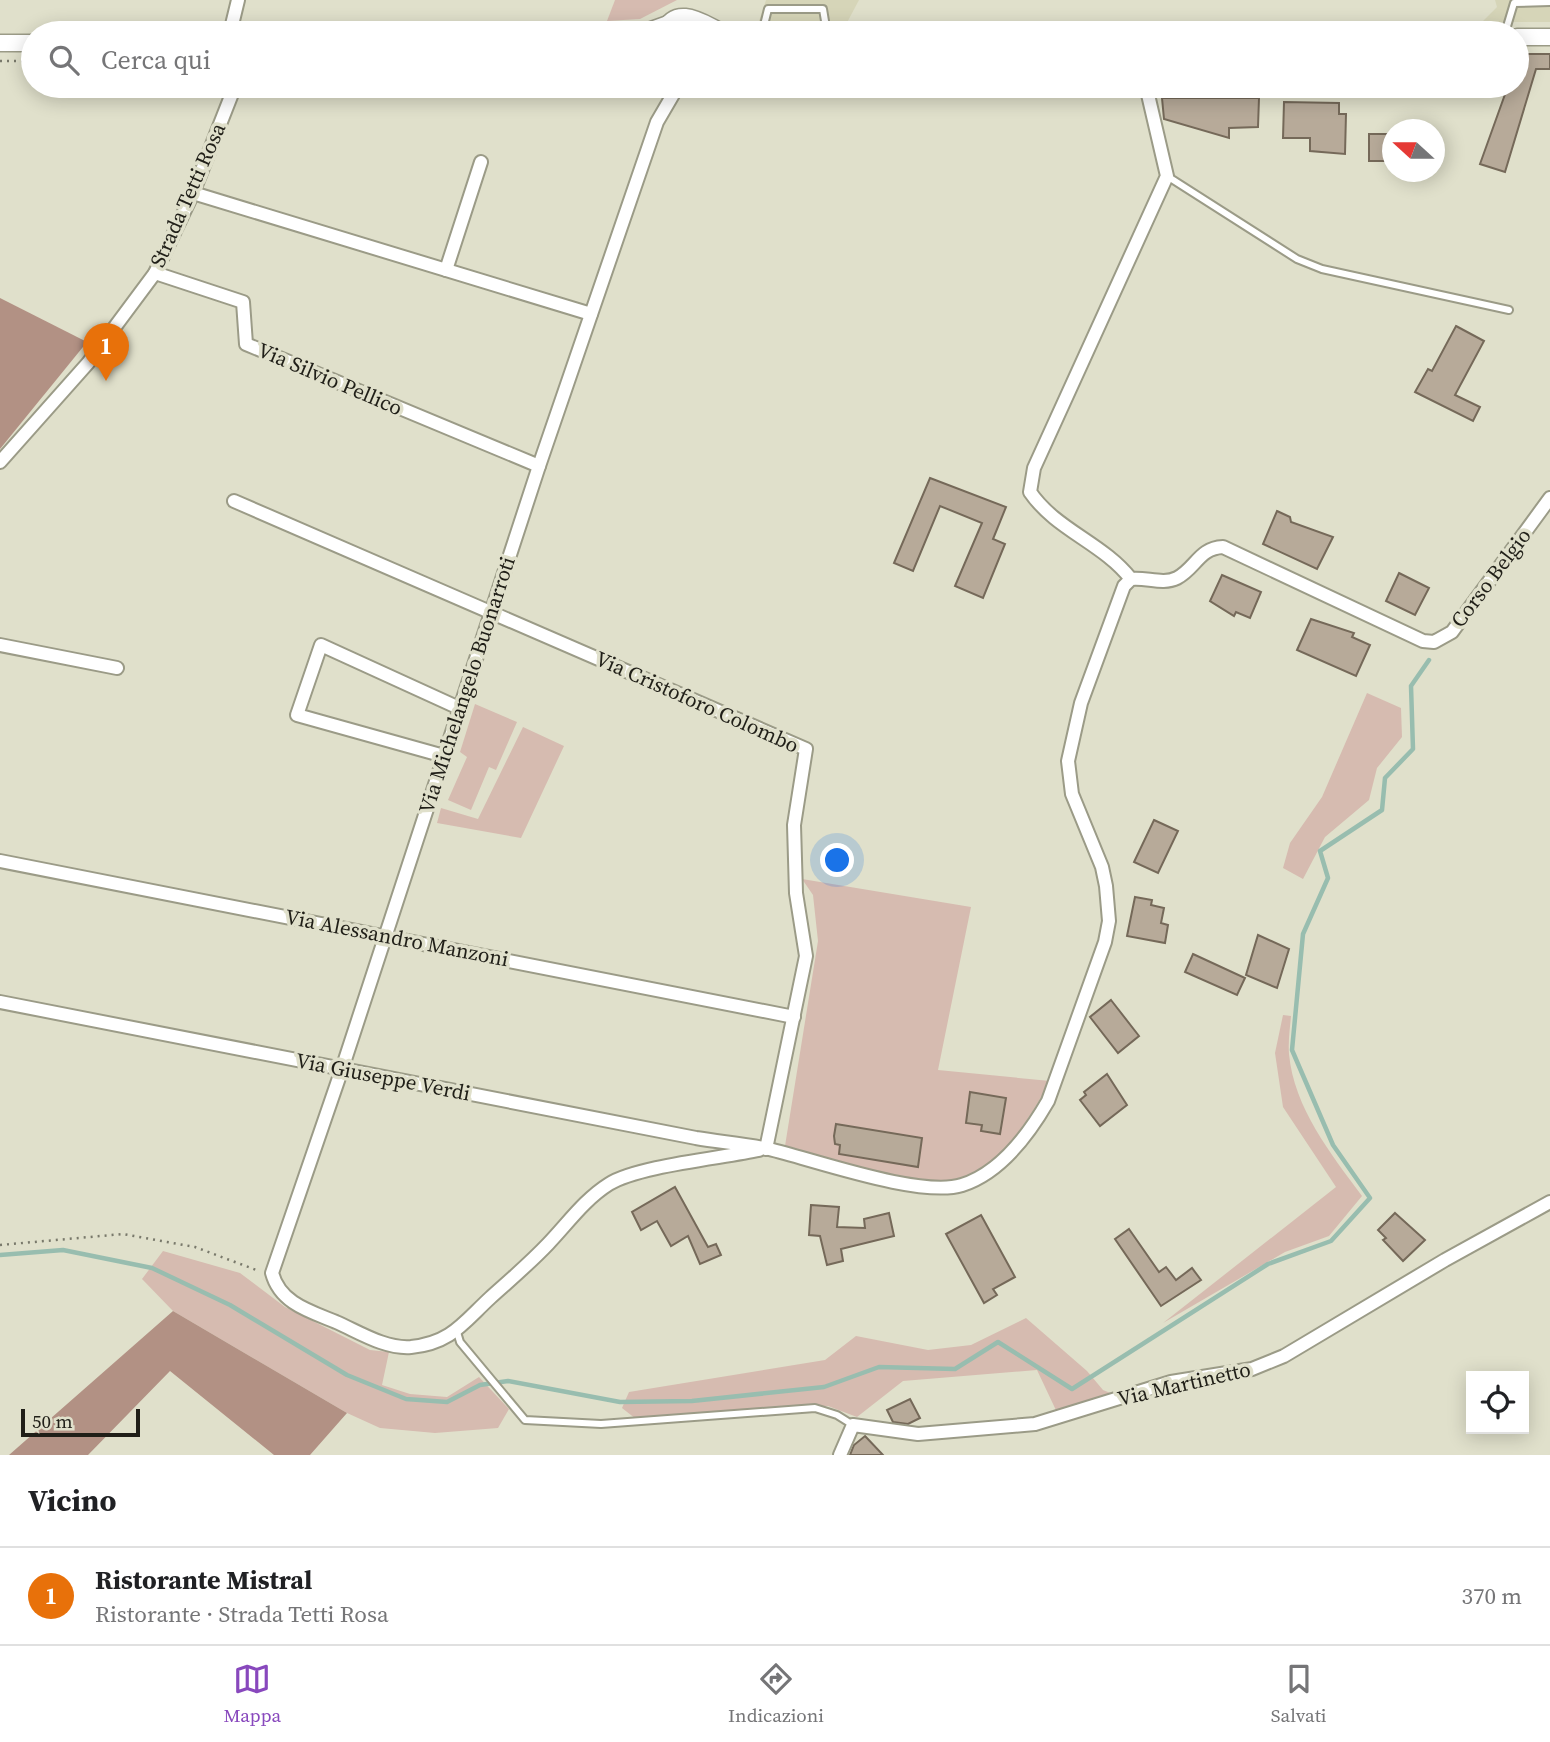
<!DOCTYPE html>
<html lang="it">
<meta charset="utf-8">
<style>
:root{--surface:#fff;--page:#f6f6f6;--text:#202124;--muted:#757577;--line:#e0e0e0;--accent:#8848bd}
body{margin:0;font-family:"Source Serif 4",serif;background:var(--page);color:var(--text)}
.controls{position:absolute;right:21px;bottom:21px;display:grid;overflow:hidden;border-radius:0px;box-shadow:0 4px 18px #0003}
.controls button{width:63px;height:63px;display:grid;place-items:center;padding:0;border:0;border-bottom:2px solid var(--line);background:var(--surface);color:var(--text);font:35px sans-serif}
.compass{position:absolute;left:1382px;top:119px;width:63px;height:63px;border-radius:50%;background:var(--surface);box-shadow:0 4px 18px #0003;rotate:291deg}
.scale{position:absolute;left:21px;bottom:18px;width:119px;box-sizing:border-box;padding-left:7px;border:4px solid #201f18;border-top:0;font-size:19px;line-height:24px;white-space:nowrap;color:#201f18;-webkit-text-stroke:5px #e0e0cb;paint-order:stroke}
.you{position:absolute;left:838px;top:861px;width:24px;height:24px;margin:-18px;border:5px solid #fff;border-radius:50%;background:#1a73e8;box-shadow:0 0 0 10px #1a73e833}
.badge{display:grid;place-items:center;width:46px;height:46px;border-radius:50%;background:var(--accent);color:#fff;font-size:23px;font-weight:700}
.pin{position:absolute;translate:-50% -58px;filter:drop-shadow(0 2px 4px #0008)}
.pin::after{content:'';position:absolute;top:37px;width:24px;height:21px;background:inherit;clip-path:polygon(0 0,100% 0,50% 100%)}
.list{margin:0;padding:0;list-style:none}
h2{display:flex;justify-content:space-between;align-items:center;height:91px;margin:0;padding:0 28px;font-size:30px}
h2 small{font-size:23px;font-weight:400;color:var(--muted)}
.list li{display:grid;grid-template-columns:46px 1fr auto;gap:21px;align-items:center;box-sizing:border-box;height:98px;padding:0 28px;border-top:2px solid var(--line)}
.list b{display:block;font-size:26px;white-space:nowrap}
.list p{margin:0;font-size:23px;white-space:nowrap;color:var(--muted)}
.list em{font-size:23px;font-style:normal;color:var(--muted)}
.icon{flex:none;width:38px;height:38px;fill:none;stroke:currentColor;stroke-width:2;stroke-linecap:round;stroke-linejoin:round}
.map{position:relative;flex:none;width:1550px;height:1455px;overflow:hidden}
.search{position:absolute;background:var(--surface);box-shadow:0 4px 18px #0003;left:21px;right:21px;top:21px;height:77px;display:flex;align-items:center;gap:18px;box-sizing:border-box;padding:0 24px;border-radius:38px;color:var(--muted);font-size:26px}
.sheet{height:189px;background:var(--surface)}
nav{display:flex;justify-content:space-around;align-items:center;box-sizing:border-box;height:98px;border-top:2px solid var(--line);background:var(--surface);font-size:19px;color:var(--muted)}
nav a{display:grid;justify-items:center;gap:4px}
nav .on{color:var(--accent)}
.map>svg:first-child{display:block}
.built{fill:#d6d5b8}
.green{fill:#d6bbb0}
.forest{fill:#b29184}
.lines{fill:none;stroke-linecap:round;stroke-linejoin:round}
.stream{stroke:#98bdaf;stroke-width:4.5}
.building{fill:#b7aa99;stroke:#756959;stroke-width:2}
.service-casing{stroke:#9b9b87;stroke-width:10}
.minor-casing{stroke:#9b9b87;stroke-width:16}
.tertiary-casing{stroke:#9b9b87;stroke-width:19}
.path{stroke:#79796b;stroke-width:2.5;stroke-dasharray:2 5;stroke-linecap:butt}
.service{stroke:#fff;stroke-width:6}
.minor{stroke:#fff;stroke-width:12}
.tertiary{stroke:#fff;stroke-width:16}
.labels{text-anchor:middle;stroke-width:7;stroke-linejoin:round;paint-order:stroke}
.street-label{font-size:21px;fill:#201f18;stroke:#e0e0cb}
</style>
<div class="map">
<svg width="1550" height="1455" viewBox="0 0 1550 1455">
<rect width="100%" height="100%" fill="#e0e0cb"/>
<g class="built">
<path d="M766 0H859L842 32 756 30Z"/>
<path d="M1495 0H1550V22H1482L1497 7Z"/>
</g>
<g class="green">
<path d="M615 0H677L640 19 607 21Z"/>
<path d="M1367 693 1401 708 1402 737 1377 768 1369 800 1325 837 1303 879 1283 868 1290 843 1322 797Z"/>
<path d="M475 704 517 722 496 770 489 767 471 810 448 800 467 757 460 752Z"/>
<path d="M523 727 564 746 521 838 437 823 441 808 478 819Z"/>
<path d="M802 879 971 907 938 1070 1050 1081C1033 1113 1000 1168 963 1179 923 1190 827 1157 785 1146L818 941 813 895Z"/>
<path d="M1283 1015 1291 1016C1290 1028 1288 1041 1289 1054 1294 1108 1331 1154 1362 1196L1329 1236 1285 1252 1163 1323 1336 1187 1283 1107 1275 1053Z"/>
<path d="M163 1251 240 1273 285 1307 370 1350 389 1352 382 1385 410 1394 447 1397 479 1377 509 1409 498 1428 435 1433 380 1428 347 1413 173 1311 142 1279Z"/>
<path d="M1026 1318 1087 1371 1103 1390 1130 1401 1062 1423 1037 1370 903 1381 857 1417 828 1406 636 1419 622 1408 629 1392 825 1360 856 1336 928 1350 971 1345Z"/>
</g>
<g class="forest">
<path d="M0 298 87 342 0 449Z"/>
<path d="M173 1311 347 1413 310 1455H274L170 1371 88 1455H9Z"/>
</g>
<g class="lines">
<path class="stream" d="M0 1255 63 1250 152 1268 230 1305 347 1375 406 1399 447 1402 480 1385 508 1381 620 1402 692 1401 824 1387 879 1367 955 1369 998 1342 1072 1389 1268 1264 1331 1241 1370 1198 1333 1145 1292 1050 1303 934 1328 878 1320 851 1382 810 1385 778 1413 749 1411 686 1429 660"/>
</g>
<g class="building">
<path d="M1517 54H1550V69H1536L1505 172 1480 164 1508 86H1517Z"/>
<path d="M1162 98H1259L1258 127 1229 128V138L1164 119Z"/>
<path d="M1284 102 1339 103V114H1346L1345 154 1310 151V138H1283Z"/>
<rect x="1369" y="134" width="23" height="27"/>
<path d="M1456 326 1484 341 1455 395 1480 407 1473 421 1415 392 1428 369 1432 371Z"/>
<path d="M930 478 1006 507 993 539 1005 544 983 598 955 586 982 523 940 506 913 571 894 563Z"/>
<path d="M1277 511 1290 517 1291 522 1333 537 1317 569 1263 544Z"/>
<path d="M1399 573 1429 588 1415 615 1386 601Z"/>
<path d="M1222 575 1261 592 1250 618 1236 612 1234 616 1210 601Z"/>
<path d="M1311 619 1354 633 1352 637 1370 645 1356 676 1297 650Z"/>
<path d="M1154 820 1178 831 1158 873 1134 862Z"/>
<path d="M1135 897 1152 900 1151 905 1164 908 1161 923 1168 925 1165 943 1127 936Z"/>
<path d="M1258 935 1289 949 1277 988 1246 975Z"/>
<path d="M1193 954 1245 978 1237 995 1185 972Z"/>
<path d="M1111 1000 1139 1036 1118 1053 1090 1017Z"/>
<path d="M1107 1074 1127 1105 1100 1126 1080 1100 1086 1095 1084 1092Z"/>
<path d="M970 1092 1006 1098 1000 1134 981 1131 982 1125 966 1123Z"/>
<path d="M836 1124 922 1138 918 1167 839 1154 840 1145 835 1144 834 1136Z"/>
<path d="M675 1187 708 1247 716 1244 721 1255 700 1264 688 1236 671 1246 657 1221 641 1230 632 1212Z"/>
<path d="M811 1205 839 1207 837 1227 865 1228 864 1219 889 1213 894 1236 841 1249 843 1261 827 1265 820 1236 809 1235Z"/>
<path d="M1395 1213 1425 1240 1403 1261 1383 1240 1386 1238 1378 1230Z"/>
<path d="M981 1215 1015 1277 993 1289 997 1295 984 1303 946 1234Z"/>
<path d="M1129 1229 1159 1272 1166 1267 1176 1280 1192 1268 1201 1280 1161 1306 1115 1239Z"/>
<path d="M910 1399 920 1418 908 1424 893 1422 887 1410Z"/>
<path d="M865 1436 883 1455H850L854 1445Z"/>
</g>
<g class="lines">
<g class="service-casing">
<g id="service">
<path d="M762 33 768 9H823L827 33"/>
<path d="M1505 33 1514 3 1550 2"/>
<path d="M1167 176 1297 259 1322 269 1509 310"/>
<path d="M457 1332 460 1342 525 1420 601 1424 815 1408 837 1415 853 1425"/>
</g>
</g>
<g class="minor-casing">
<g id="minor">
<path d="M230 33 238 0"/>
<path d="M351 86H361"/>
<path d="M678 86 657 122 539 466 342 1069 272 1273C280 1303 309 1311 336 1322 359 1332 385 1349 411 1347 451 1343 463 1323 490 1298 510 1280 530 1263 548 1244 568 1223 585 1199 609 1184 637 1166 722 1158 759 1150"/>
<path d="M193 193 591 314"/>
<path d="M446 270 481 162"/>
<path d="M155 273 243 302 246 344 539 466"/>
<path d="M0 462 88 363 155 273 193 193 235 86"/>
<path d="M234 501 806 749 794 825 796 893 806 956 766 1149"/>
<path d="M1131 579C1103 543 1056 530 1030 492L1034 468 1167 176 1146 86"/>
<path d="M0 645 117 668"/>
<path d="M444 756 297 715 321 645 459 708"/>
<path d="M0 861 794 1017"/>
<path d="M0 1002 696 1138C720 1142 745 1144 769 1149 815 1160 921 1198 962 1185 1000 1173 1029 1134 1048 1101L1105 942 1109 921 1106 886 1102 867 1072 794 1068 761 1081 703 1124 586 1131 579C1146 577 1163 585 1177 578 1196 568 1199 548 1223 547L1423 641 1434 642 1452 632 1550 498"/>
<path d="M840 1455 853 1425 918 1434 1035 1424 1171 1382 1252 1369 1284 1356 1445 1260 1550 1202"/>
</g>
</g>
<g class="tertiary-casing">
<g id="tertiary">
<path d="M643 33 668 24"/>
<path d="M663 33C676 2 704 24 724 33"/>
<path d="M1517 37H1550"/>
<path d="M0 43H33"/>
</g>
</g>
<g class="path">
<path d="M0 61H33"/>
<path d="M0 1245 123 1234 195 1247 259 1271"/>
</g>
<use href="#service" class="service"/>
<use href="#minor" class="minor"/>
<use href="#tertiary" class="tertiary"/>
</g>
<g class="labels">
<g class="street-label">
<text transform="translate(188 195) rotate(-66)" y="7">Strada Tetti Rosa</text>
<text transform="translate(330 379) rotate(23)" y="7">Via Silvio Pellico</text>
<text transform="translate(1491 578) rotate(-53)" y="7">Corso Belgio</text>
<text transform="translate(467 685) rotate(-72)" y="7">Via Michelangelo Buonarroti</text>
<text transform="translate(697 702) rotate(24)" y="7">Via Cristoforo Colombo</text>
<text transform="translate(397 938) rotate(11)" y="7">Via Alessandro Manzoni</text>
<text transform="translate(383 1077) rotate(11)" y="7">Via Giuseppe Verdi</text>
<text transform="translate(1184 1384) rotate(-13)" y="7">Via Martinetto</text>
</g>
</g>
</svg>
<div class="controls">
<button><svg class="icon" aria-label="locate" viewBox="0 0 24 24"><circle cx="12" cy="12" r="6"/><path d="M12 2v4M12 18v4M2 12h4M18 12h4"/></svg></button>
</div>
<svg class="compass" viewBox="-18 -18 36 36"><path d="M0-13l5 13h-10z" fill="#e53935"/><path d="M0 13l5-13h-10z" fill="#757577"/></svg>
<div class="scale">50 m</div>
<div class="you"></div>
<div class="pin badge" style="left:106px;top:381px;background:#e8710a">1</div>
<div class="search"><svg class="icon" aria-label="search" viewBox="0 0 24 24"><circle cx="10" cy="10" r="6"/><path d="M15 15l6 6"/></svg>Cerca qui</div>
</div>
<section class="sheet">
<h2>Vicino<small></small></h2>
<ul class="list">
<li><span class="badge" style="background:#e8710a">1</span><div><b>Ristorante Mistral</b><p>Ristorante · Strada Tetti Rosa</p></div><em>370 m</em></li>
</ul>
</section>
<nav>
<a class="on"><svg class="icon" aria-label="map" viewBox="0 0 24 24"><path d="M3 6l6-2 6 2 6-2v14l-6 2-6-2-6 2zM9 4v14M15 6v14"/></svg>Mappa</a>
<a><svg class="icon" aria-label="directions" viewBox="0 0 24 24"><path d="M12 3l9 9-9 9-9-9zM9 14v-3h6M13 9l2 2-2 2"/></svg>Indicazioni</a>
<a><svg class="icon" aria-label="saved" viewBox="0 0 24 24"><path d="M7 4h10v16l-5-4-5 4z"/></svg>Salvati</a>
</nav>
